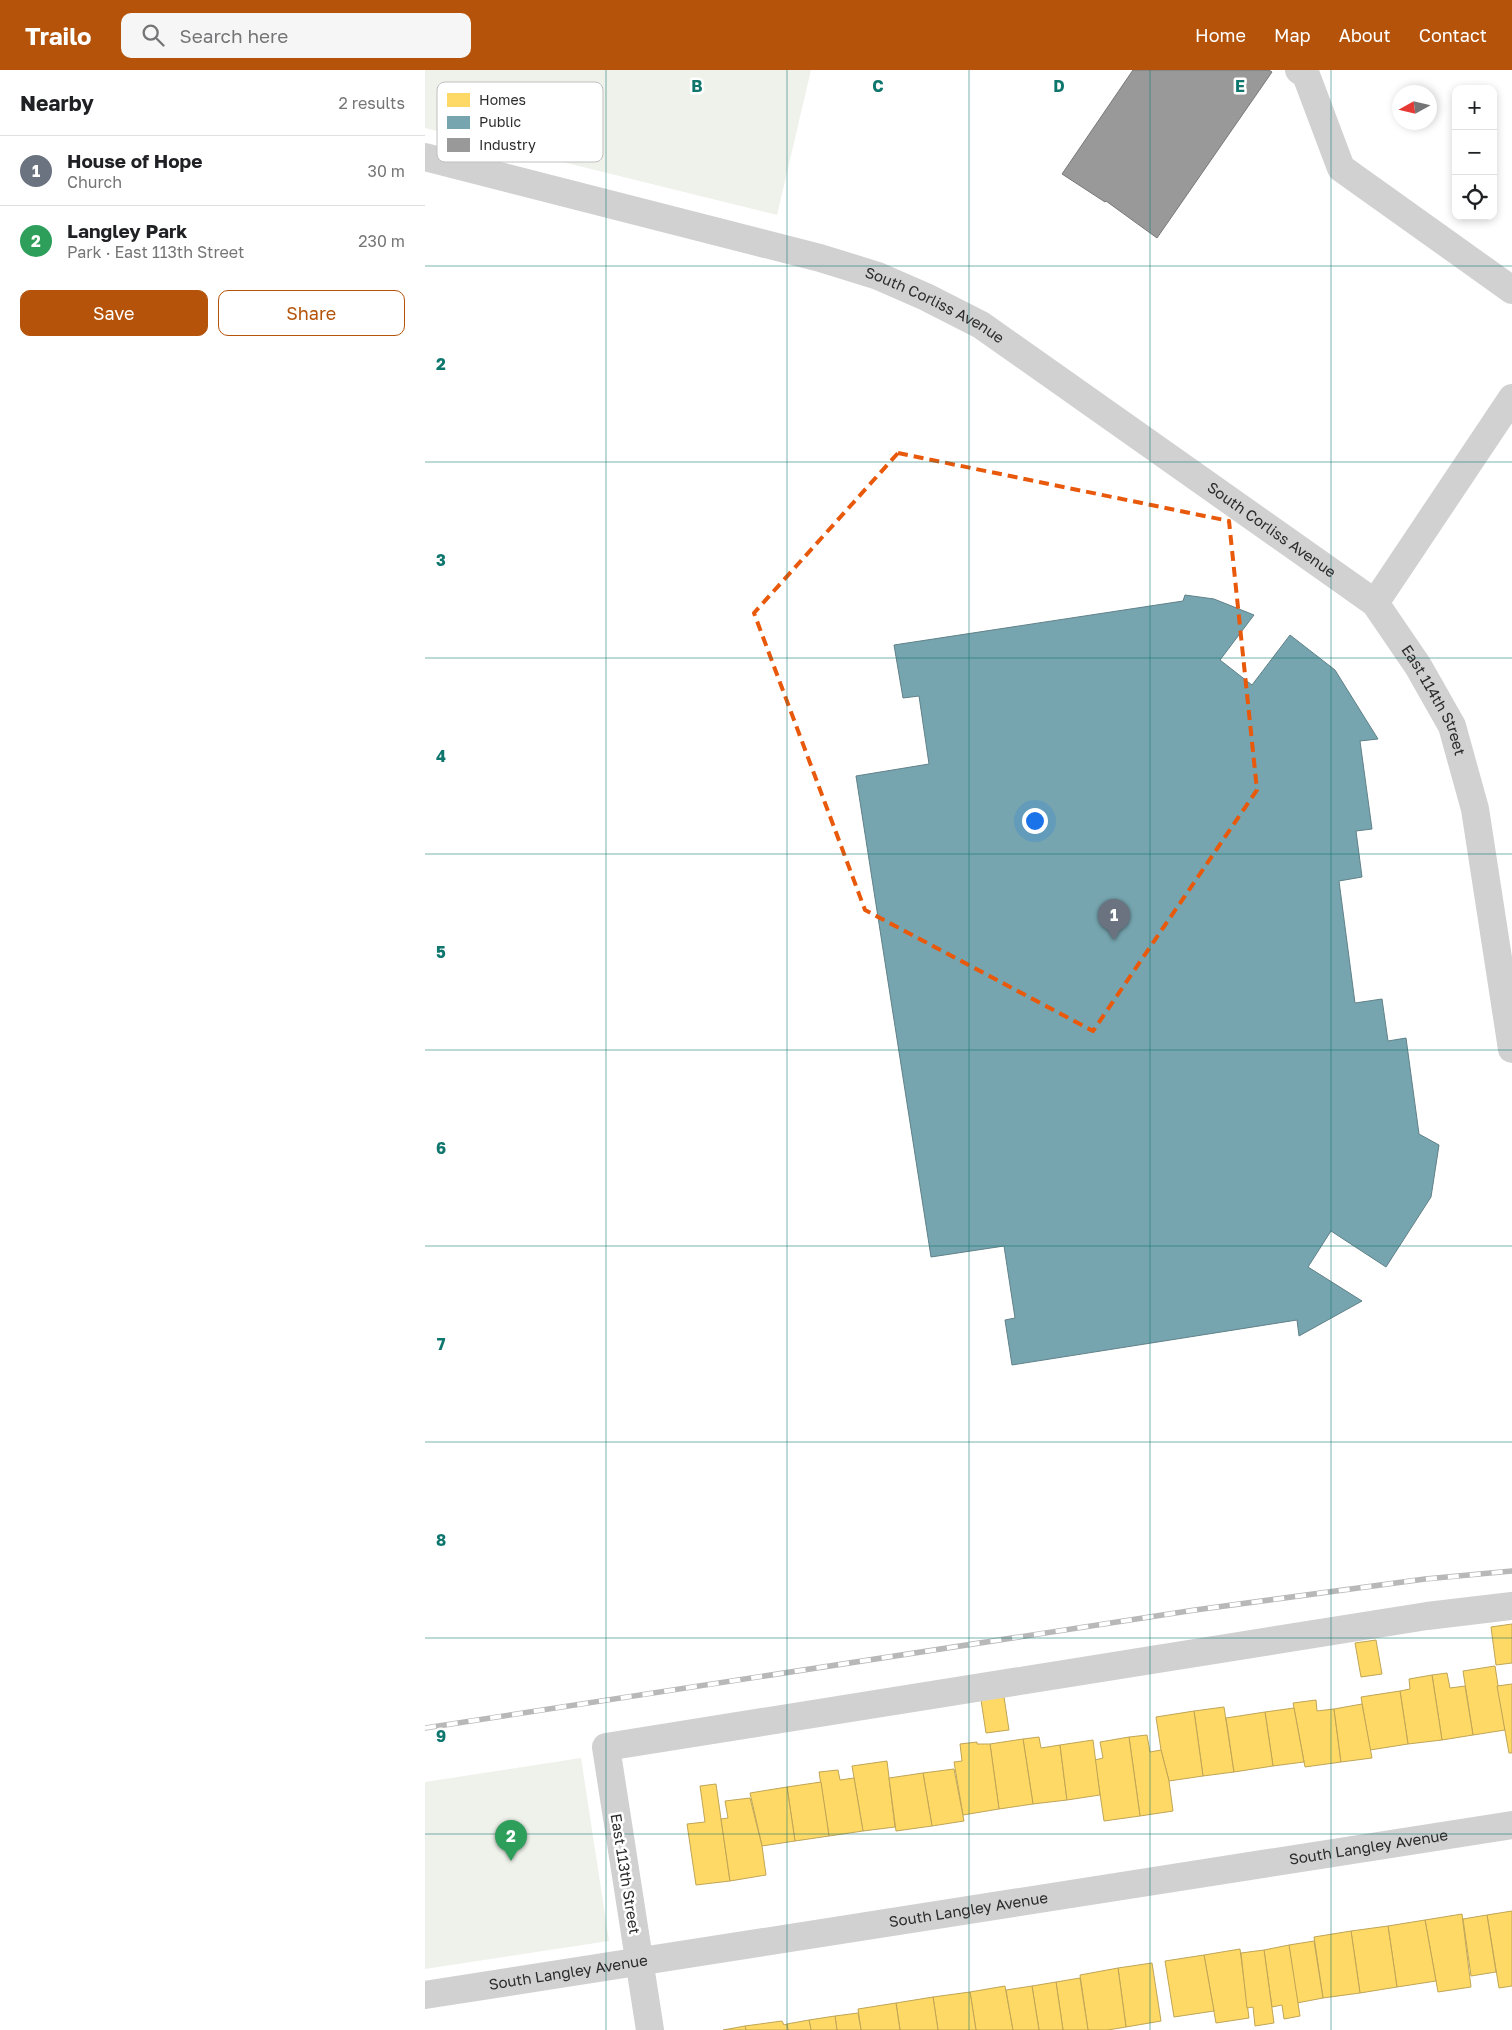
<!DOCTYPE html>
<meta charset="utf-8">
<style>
:root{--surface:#fff;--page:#f6f6f6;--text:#202124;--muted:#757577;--line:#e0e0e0;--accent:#b45309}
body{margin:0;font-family:"Golos Text",sans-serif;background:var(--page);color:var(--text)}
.controls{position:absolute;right:15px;top:15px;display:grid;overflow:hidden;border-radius:10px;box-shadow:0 2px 8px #0003}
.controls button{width:45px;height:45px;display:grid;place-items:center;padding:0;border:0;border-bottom:1px solid var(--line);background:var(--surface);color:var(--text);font:25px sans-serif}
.compass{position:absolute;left:967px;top:15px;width:45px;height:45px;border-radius:50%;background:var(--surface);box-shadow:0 2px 8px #0003;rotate:262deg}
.you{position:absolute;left:609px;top:750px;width:18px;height:18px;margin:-12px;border:4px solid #fff;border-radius:50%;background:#1a73e8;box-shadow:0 0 0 8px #1a73e833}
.badge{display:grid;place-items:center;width:32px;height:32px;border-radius:50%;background:var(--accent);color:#fff;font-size:16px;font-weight:700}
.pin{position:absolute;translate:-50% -41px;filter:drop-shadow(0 1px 2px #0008)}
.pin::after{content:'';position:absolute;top:26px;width:18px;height:15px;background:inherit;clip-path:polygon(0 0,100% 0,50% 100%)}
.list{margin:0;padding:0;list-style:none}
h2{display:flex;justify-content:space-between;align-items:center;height:65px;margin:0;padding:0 20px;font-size:21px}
h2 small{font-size:16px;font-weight:400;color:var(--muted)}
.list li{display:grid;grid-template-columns:32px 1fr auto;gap:15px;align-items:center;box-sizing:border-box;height:70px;padding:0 20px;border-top:1px solid var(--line)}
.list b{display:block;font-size:19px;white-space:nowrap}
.list p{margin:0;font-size:16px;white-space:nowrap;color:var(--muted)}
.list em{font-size:16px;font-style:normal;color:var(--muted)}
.actions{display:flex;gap:10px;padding:15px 20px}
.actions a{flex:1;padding:11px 0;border:1px solid var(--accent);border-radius:10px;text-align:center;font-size:18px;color:var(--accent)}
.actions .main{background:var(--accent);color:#fff}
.icon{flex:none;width:28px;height:28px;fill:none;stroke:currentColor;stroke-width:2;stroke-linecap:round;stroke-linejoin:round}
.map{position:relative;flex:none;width:1087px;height:1960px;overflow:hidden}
header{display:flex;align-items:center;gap:30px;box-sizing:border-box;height:70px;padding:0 25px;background:var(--accent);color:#fff}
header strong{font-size:24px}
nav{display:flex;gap:28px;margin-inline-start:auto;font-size:18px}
.search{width:350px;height:45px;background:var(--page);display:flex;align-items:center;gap:12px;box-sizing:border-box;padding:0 18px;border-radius:10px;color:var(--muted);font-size:19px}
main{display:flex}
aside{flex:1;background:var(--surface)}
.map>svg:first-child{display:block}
.green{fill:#eff2eb}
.homes{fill:#ffd966;stroke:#c0a555}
.public{fill:#76a5af;stroke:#608188}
.industry{fill:#999;stroke:#787878}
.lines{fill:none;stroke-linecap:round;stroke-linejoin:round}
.minor{stroke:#d1d1d1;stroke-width:28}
.rail-casing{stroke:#b8b8b8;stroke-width:5.5}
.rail{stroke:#fff;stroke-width:4;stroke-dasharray:11;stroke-linecap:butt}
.marked{fill:none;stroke:#e8590c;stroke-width:4;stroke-dasharray:10 6;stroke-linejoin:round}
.grid{fill:none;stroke:#0f766e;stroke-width:1;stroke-opacity:0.55}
.labels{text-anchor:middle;stroke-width:5;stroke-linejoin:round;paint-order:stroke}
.street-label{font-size:15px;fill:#2c2c2c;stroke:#fff}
.key{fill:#fff;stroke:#c0c0c0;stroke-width:1}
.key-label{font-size:14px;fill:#2c2c2c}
.grid-label{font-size:16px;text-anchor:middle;font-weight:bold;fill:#0f766e;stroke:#fff;stroke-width:5;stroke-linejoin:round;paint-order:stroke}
</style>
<header>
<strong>Trailo</strong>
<div class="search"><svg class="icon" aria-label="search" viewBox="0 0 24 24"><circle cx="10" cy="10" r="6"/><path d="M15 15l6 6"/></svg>Search here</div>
<nav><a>Home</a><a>Map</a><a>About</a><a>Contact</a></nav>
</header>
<main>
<aside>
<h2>Nearby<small>2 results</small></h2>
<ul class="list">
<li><span class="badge" style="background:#6b7280">1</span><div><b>House of Hope</b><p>Church</p></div><em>30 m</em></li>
<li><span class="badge" style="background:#2e9e5b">2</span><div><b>Langley Park</b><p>Park · East 113th Street</p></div><em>230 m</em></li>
</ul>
<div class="actions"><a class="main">Save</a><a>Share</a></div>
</aside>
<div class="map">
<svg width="1087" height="1960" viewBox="0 0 1087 1960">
<rect width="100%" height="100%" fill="#fff"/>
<g class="green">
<path d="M0 0H386L352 145 0 58Z"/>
<path d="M156 1688 184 1871 0 1899V1712Z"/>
</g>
<g class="homes">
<path d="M1087 1554V1593L1071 1595 1066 1557Z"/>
<path d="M951 1570 957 1604 936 1607 930 1573Z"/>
<path d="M1070 1596 1080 1660 1048 1665 1038 1601Z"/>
<path d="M1022 1603 1025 1618 1040 1616 1048 1665 1017 1670 1007 1605Z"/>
<path d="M1007 1605 1017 1670 983 1674 975 1621 985 1619 984 1609Z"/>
<path d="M1087 1614V1683H1084L1072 1616Z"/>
<path d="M975 1621 983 1674 945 1680 936 1627Z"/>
<path d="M579 1627 584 1660 561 1663 556 1630Z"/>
<path d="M891 1630 892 1641 909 1639 916 1692 880 1697 868 1633Z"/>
<path d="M937 1634 947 1688 916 1692 909 1639Z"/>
<path d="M799 1637 809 1702 778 1706 769 1641Z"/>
<path d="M869 1638 879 1692 848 1696 840 1642Z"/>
<path d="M769 1641 778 1706 744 1711 736 1680 731 1647Z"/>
<path d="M840 1642 848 1696 809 1702 801 1648Z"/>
<path d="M722 1665 725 1682 736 1680 744 1711 748 1741 715 1746 704 1667Z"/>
<path d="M614 1667 616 1678 635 1675 642 1730 608 1734 598 1669Z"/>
<path d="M704 1667 715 1746 679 1751 670 1690 678 1688 675 1672Z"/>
<path d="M598 1669 608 1734 574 1739 565 1674Z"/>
<path d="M668 1670 675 1725 642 1730 635 1675Z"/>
<path d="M552 1672V1674H565L574 1739 538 1745 529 1692 537 1691 535 1674Z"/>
<path d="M462 1691 470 1757 438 1761 427 1696Z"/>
<path d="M529 1699 539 1751 507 1756 498 1703Z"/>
<path d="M413 1700 415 1710 429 1708 438 1761 404 1766 394 1702Z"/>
<path d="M498 1703 507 1756 471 1761 464 1708Z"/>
<path d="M396 1712 404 1766 370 1771 362 1717Z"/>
<path d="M291 1714 305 1811 271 1815 262 1754 280 1752 275 1716Z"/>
<path d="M362 1717 370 1771 337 1776 325 1723Z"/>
<path d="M325 1728 337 1776 341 1805 305 1811 296 1749 303 1748 300 1731Z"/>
<path d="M1087 1841V1916L1074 1918 1062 1845Z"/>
<path d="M1037 1844 1046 1917 1013 1922 1000 1850Z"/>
<path d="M1062 1845 1071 1902 1046 1906 1038 1849Z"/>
<path d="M1000 1850 1011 1911 972 1917 963 1856Z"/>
<path d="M963 1856 972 1917 935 1923 926 1861Z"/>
<path d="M926 1861 935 1923 898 1928 889 1867Z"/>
<path d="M889 1871 898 1928 872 1933 864 1875Z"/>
<path d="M864 1875 875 1946 859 1949 857 1935 847 1937 839 1880Z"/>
<path d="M815 1879 824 1948 791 1953 779 1885Z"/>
<path d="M839 1880 849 1953 830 1956 828 1937 822 1938 816 1883Z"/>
<path d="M779 1885 789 1941 749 1947 740 1891Z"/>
<path d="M727 1893 736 1951 701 1957 693 1898Z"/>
<path d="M693 1898 701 1957 683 1960H663L655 1905Z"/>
<path d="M655 1908 663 1960H638L631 1912Z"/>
<path d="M631 1912 638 1960H614L607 1916Z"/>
<path d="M580 1916 588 1960H551L545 1922Z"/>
<path d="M607 1916 614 1960H588L581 1920Z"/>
<path d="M545 1922 551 1960H513L508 1927Z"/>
<path d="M508 1927 513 1960H475L471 1933Z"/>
<path d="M471 1933 475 1960H436L433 1939Z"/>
<path d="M433 1943 436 1960H412L410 1946Z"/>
<path d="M410 1946 412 1960H386L384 1950Z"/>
<path d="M384 1950 386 1960H363L362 1954Z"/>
<path d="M357 1951 359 1955 362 1954 363 1960H321L320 1956Z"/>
<path d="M320 1956 321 1960H298Z"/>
</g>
<path class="public" d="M760 525 789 529 829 545 795 590 827 615 865 565 910 600 953 669 935 671 947 759 931 761 937 807 914 811 930 933 957 929 963 971 981 968 994 1064 1014 1075 1006 1127 961 1197 906 1161 883 1197 937 1231 874 1266 872 1250 587 1295 580 1250 590 1248 579 1176 506 1187 431 706 504 694 494 626 478 628 469 575 758 531Z"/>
<path class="industry" d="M708 0H844L847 2 732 168 681 131 680 132 637 104Z"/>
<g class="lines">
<g class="minor">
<path d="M874 0 881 5 916 98 1087 220"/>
<path id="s1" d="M0 87 395 188 453 206 501 227 556 255 950 533 993 596 1027 656 1050 739 1087 979"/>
<path d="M950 533 1087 328"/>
<path id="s2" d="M0 1925 1087 1755"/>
<path d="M225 1960 181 1677 1002 1546 1087 1536"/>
</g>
<g class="rail-casing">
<path id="rail" d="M0 1658 770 1540 1000 1509 1087 1501"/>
</g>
<use href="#rail" class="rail"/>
</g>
<path class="marked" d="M473 383 804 451 832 720 668 961 440 840 329 543Z"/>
<path class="grid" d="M181 0V1960M362 0V1960M544 0V1960M725 0V1960M906 0V1960M0 196H1087M0 392H1087M0 588H1087M0 784H1087M0 980H1087M0 1176H1087M0 1372H1087M0 1568H1087M0 1764H1087"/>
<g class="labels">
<g class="street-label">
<text dy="5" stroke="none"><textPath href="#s1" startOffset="532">South Corliss Avenue</textPath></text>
<text dy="5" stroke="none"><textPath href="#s1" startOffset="938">South Corliss Avenue</textPath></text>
<text dy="5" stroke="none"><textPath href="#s1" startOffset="1179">East 114th Street</textPath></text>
<text dy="5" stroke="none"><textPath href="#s2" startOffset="955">South Langley Avenue</textPath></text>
<text transform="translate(200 1804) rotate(81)" y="5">East 113th Street</text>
<text dy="5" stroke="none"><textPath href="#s2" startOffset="550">South Langley Avenue</textPath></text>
<text dy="5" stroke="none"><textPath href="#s2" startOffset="145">South Langley Avenue</textPath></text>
</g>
</g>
<rect x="12" y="12" width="166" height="80" rx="8" class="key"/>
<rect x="22" y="23" width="23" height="14" fill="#ffd966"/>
<rect x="22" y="46" width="23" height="13" fill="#76a5af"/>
<rect x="22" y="68" width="23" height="14" fill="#999"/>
<g class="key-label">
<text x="54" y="35">Homes</text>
<text x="54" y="57">Public</text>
<text x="54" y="80">Industry</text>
</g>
<g class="grid-label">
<text x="272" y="22">B</text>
<text x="453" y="22">C</text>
<text x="634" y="22">D</text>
<text x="815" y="22">E</text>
<text x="16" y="300">2</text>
<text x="16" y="496">3</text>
<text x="16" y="692">4</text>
<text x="16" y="888">5</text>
<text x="16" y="1084">6</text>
<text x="16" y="1280">7</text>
<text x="16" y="1476">8</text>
<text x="16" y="1672">9</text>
</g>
</svg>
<div class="controls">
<button>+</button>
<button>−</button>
<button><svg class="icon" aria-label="locate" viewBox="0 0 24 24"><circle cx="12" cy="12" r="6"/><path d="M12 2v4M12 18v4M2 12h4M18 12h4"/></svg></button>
</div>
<svg class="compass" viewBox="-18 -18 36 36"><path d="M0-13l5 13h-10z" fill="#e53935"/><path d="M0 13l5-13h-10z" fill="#757577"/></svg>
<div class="you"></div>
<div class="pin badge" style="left:689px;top:870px;background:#6b7280">1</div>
<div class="pin badge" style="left:86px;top:1791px;background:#2e9e5b">2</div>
</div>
</main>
